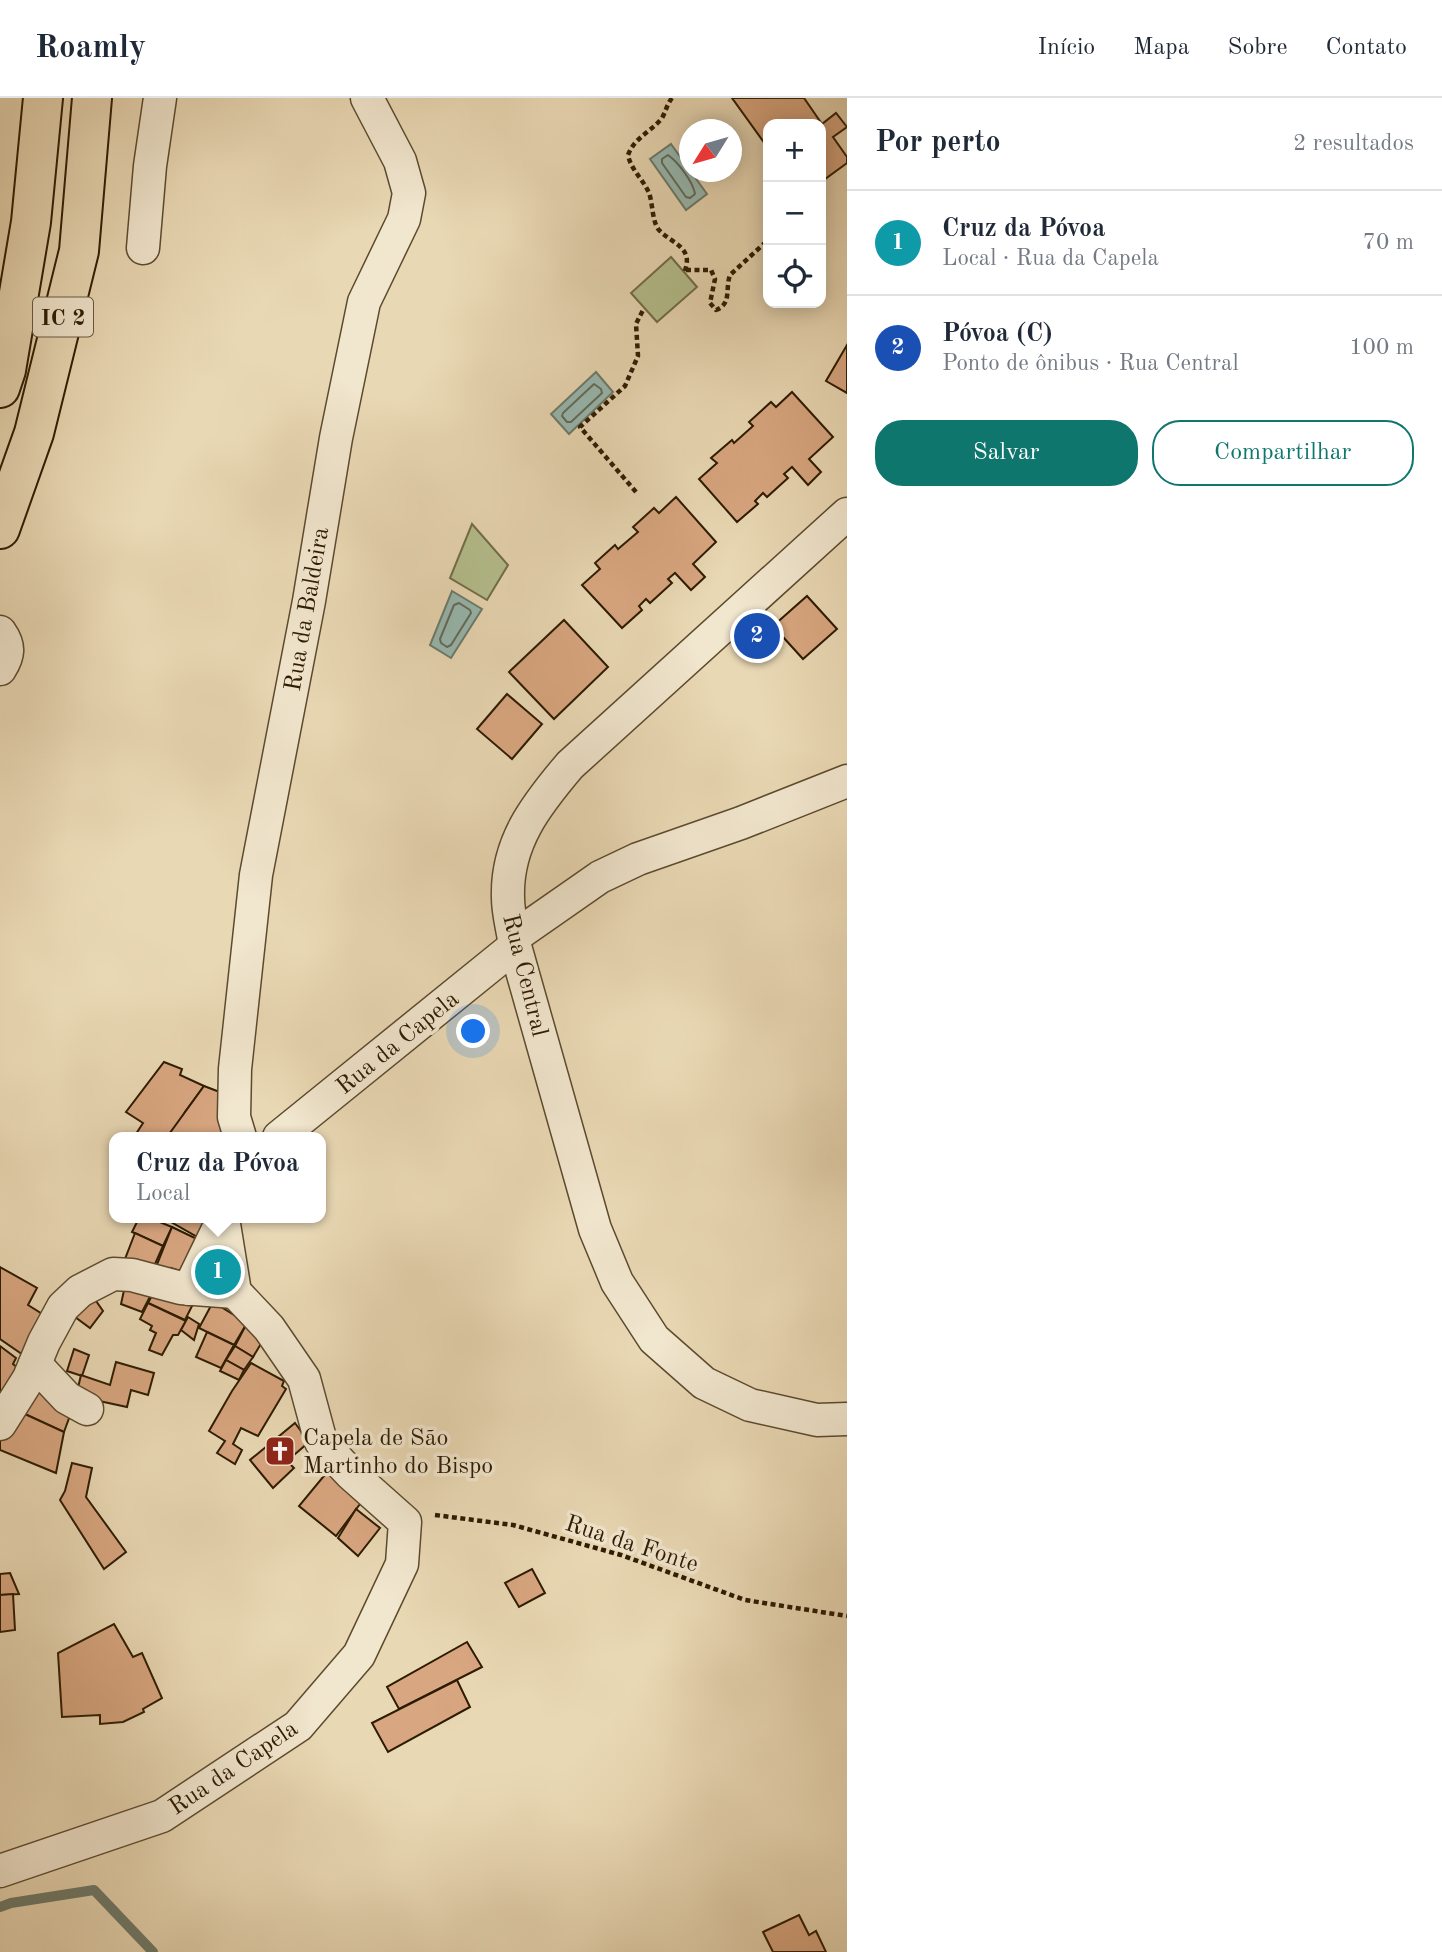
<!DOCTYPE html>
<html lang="pt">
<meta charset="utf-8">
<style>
:root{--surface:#fff;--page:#f6f6f7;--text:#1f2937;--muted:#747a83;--line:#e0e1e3;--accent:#0f766e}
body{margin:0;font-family:"Old Standard TT",serif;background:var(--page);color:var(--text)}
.controls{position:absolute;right:21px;top:21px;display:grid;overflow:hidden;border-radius:14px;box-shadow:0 4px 18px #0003}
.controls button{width:63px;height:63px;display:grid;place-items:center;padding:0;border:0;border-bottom:2px solid var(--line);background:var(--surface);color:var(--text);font:35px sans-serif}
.compass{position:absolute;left:679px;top:21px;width:63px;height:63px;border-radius:50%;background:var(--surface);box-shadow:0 4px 18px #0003;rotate:233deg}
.you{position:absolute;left:474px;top:934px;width:24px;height:24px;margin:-18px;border:5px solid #fff;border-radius:50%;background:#1a73e8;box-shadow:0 0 0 10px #1a73e833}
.badge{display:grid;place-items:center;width:46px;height:46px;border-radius:50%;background:var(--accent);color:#fff;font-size:23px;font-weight:700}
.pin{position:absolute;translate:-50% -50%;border:4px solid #fff;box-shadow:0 2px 7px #0006}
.popup{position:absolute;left:109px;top:1034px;width:217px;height:91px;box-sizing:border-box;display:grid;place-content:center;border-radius:14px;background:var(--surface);filter:drop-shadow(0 2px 5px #0005);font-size:23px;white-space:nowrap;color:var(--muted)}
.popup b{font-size:26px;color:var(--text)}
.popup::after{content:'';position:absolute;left:50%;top:100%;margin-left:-14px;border:14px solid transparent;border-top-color:var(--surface)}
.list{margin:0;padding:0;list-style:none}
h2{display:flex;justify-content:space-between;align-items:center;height:91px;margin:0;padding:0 28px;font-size:30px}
h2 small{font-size:23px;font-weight:400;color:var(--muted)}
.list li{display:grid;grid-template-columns:46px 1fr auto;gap:21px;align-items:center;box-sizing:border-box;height:105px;padding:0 28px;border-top:2px solid var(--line)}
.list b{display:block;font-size:26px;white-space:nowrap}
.list p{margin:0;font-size:23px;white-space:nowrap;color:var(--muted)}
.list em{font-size:23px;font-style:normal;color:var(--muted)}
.actions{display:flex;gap:14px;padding:21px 28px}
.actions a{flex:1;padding:16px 0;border:2px solid var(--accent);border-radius:28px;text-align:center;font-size:24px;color:var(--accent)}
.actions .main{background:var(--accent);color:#fff}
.icon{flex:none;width:38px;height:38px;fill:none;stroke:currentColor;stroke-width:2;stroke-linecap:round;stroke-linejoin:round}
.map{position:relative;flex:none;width:847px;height:1854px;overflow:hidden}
header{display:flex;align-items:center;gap:42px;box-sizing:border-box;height:98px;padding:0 35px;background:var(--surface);border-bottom:2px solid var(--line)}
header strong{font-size:33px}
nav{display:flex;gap:38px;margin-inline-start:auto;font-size:24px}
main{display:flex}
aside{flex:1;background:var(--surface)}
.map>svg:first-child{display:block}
.green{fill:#b5bf8e;stroke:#716d48;stroke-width:2}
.water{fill:#97b9b1;stroke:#6d7a6b;stroke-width:2}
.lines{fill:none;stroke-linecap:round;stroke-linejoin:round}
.shore{stroke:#626a5a;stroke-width:2}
.stream{stroke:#6d7a6b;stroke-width:10}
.building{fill:#d8a680;stroke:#2d1b02;stroke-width:2}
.minor-casing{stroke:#5c4a2e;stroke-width:35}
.highway-casing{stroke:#2d1b02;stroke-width:42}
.path{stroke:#2d1b02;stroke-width:4.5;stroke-dasharray:5 3.5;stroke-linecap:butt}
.minor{stroke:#f1e6ce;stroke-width:32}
.highway{stroke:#e9d8b4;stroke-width:38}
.labels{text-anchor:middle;stroke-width:7;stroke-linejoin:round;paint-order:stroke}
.shield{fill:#f1e6ce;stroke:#68583f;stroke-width:2}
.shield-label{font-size:23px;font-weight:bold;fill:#2d1b02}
.street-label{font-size:24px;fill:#2d1b02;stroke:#f1e6ce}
.poi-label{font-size:24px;fill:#2d1b02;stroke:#f1e6ce;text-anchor:start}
</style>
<header>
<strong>Roamly</strong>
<nav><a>Início</a><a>Mapa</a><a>Sobre</a><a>Contato</a></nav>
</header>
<main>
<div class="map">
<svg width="847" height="1854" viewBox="0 0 847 1854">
<rect width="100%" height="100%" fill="#e9d8b4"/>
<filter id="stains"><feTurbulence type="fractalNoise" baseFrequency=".00286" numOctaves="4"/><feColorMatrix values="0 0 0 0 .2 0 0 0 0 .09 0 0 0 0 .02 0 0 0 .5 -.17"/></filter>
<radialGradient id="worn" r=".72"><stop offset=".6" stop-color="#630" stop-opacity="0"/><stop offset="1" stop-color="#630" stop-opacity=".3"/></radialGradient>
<g class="green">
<path d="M671 159 697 189 657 224 631 195Z"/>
<path d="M472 426 508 467 487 502 450 480Z"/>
</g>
<g class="water">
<path d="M671 46 707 96 686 112 650 61Z"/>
<path d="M596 274 613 294 569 336 551 316Z"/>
<path d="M452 493 482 511 451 560 430 547Z"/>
</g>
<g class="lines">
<g class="shore">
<path d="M668 57C679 65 693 84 695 96L690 100 686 99 662 65V61Z"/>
<path d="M594 286 601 291 602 295 571 324H567L562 318 563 315Z"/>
<path d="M459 505 470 512 471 515 451 547 447 549 441 545 440 541 454 507Z"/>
</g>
<path class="stream" d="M0 1809 11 1805 94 1792 153 1854"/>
</g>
<g class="building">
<path d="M732 0H804L822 26 836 15 847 29 833 39 847 59V65L821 84V26H768V50Z"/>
<path d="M847 247V295L826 283Z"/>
<path d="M792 294 833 339 809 361 821 374 808 387 792 369 784 376 788 380 767 399 763 395 755 403 758 406 737 424 699 381 717 365 711 360 732 342 734 345 753 328 749 324 771 304 776 309Z"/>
<path d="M676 399 716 444 693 466 705 479 691 492 675 475 668 481 672 485 650 505 646 501 639 508 642 512 622 530 582 487 600 471 595 465 615 447 618 451 638 434 633 429 654 410 659 415Z"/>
<path d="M807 498 837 531 803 561 773 528Z"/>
<path d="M564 522 608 569 554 621 509 574Z"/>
<path d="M507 596 542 626 512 661 477 631Z"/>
<path d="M164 964 182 971 180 977 204 988 185 1014 173 1039H134L143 1025 126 1014Z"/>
<path d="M204 988 225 996 232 1039H167Z"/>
<path d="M139 1120H150L172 1129 163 1148 132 1134Z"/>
<path d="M172 1120H208L201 1141 171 1124Z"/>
<path d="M172 1129 199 1142 183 1174 171 1170 168 1179 154 1174Z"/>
<path d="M135 1135 163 1148 152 1173 125 1161Z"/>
<path d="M0 1169 37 1190 28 1207 47 1219 29 1261 0 1241Z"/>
<path d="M126 1183 155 1189 142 1214 121 1206Z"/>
<path d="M156 1190 193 1206 185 1222 148 1205Z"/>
<path d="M94 1200 103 1213 90 1230 71 1216Z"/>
<path d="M213 1204 247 1225 234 1247 199 1230Z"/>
<path d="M148 1205 186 1223 178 1237H173L162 1257 149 1252 156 1235 150 1232 152 1228 140 1221Z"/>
<path d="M188 1219 199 1226 194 1242 181 1232Z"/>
<path d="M247 1225 265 1239 253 1259 235 1248Z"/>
<path d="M207 1234 234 1247 221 1270 196 1259Z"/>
<path d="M0 1248 16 1260 13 1266 24 1275 8 1302 0 1296Z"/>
<path d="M235 1248 253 1259 244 1272 226 1262Z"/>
<path d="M74 1251 89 1257 82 1278 67 1273Z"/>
<path d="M226 1262 244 1272 239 1282 220 1273Z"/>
<path d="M116 1264 154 1275 148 1297 131 1292 127 1309 76 1298 81 1277 110 1287Z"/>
<path d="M251 1265 284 1283 282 1288 286 1291 258 1338 241 1330 233 1346 242 1352 235 1366 217 1355 225 1343 209 1333 232 1293Z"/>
<path d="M41 1285 72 1312 64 1334 16 1312Z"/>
<path d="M14 1311 64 1334 56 1375 0 1352V1336Z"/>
<path d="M295 1325 309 1344 287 1363 294 1370 273 1390 250 1362Z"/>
<path d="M72 1365 92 1370 86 1399 126 1454 104 1471 60 1402 65 1393Z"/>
<path d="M328 1373 363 1402 336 1438 299 1408Z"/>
<path d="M356 1411 380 1430 358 1458 338 1440Z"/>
<path d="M532 1471 545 1495 519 1509 505 1485Z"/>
<path d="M10 1475 19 1496 0 1497V1476Z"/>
<path d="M13 1496 15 1532 0 1534V1497Z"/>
<path d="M114 1526 133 1559 142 1555 162 1600 143 1611 144 1614 123 1624 100 1626V1617L62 1619 58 1555Z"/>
<path d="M467 1544 482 1569 399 1611 387 1589Z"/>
<path d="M457 1582 470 1609 388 1654 372 1625Z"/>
<path d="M799 1817 809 1837 816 1833 826 1854H773L763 1834Z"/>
</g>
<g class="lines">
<g class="minor-casing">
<g id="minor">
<path d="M143 150 150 68 160 0"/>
<path d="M847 416 570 667C536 707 506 745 508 800 508 816 513 832 515 848L595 1131 617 1184 654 1241 704 1285 750 1307 817 1322 847 1321"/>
<path d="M0 534C10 548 9 557 0 571"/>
<path d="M514 839 600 779 638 761 741 725 847 683"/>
<path d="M240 1039 234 1019 235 971 256 777 309 503 336 340 364 204 404 121 409 95 400 63 367 0"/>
<path d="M279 1039 515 848"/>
<path d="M189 1191 222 1123"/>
<path d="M35 1266 67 1300 87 1311"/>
<path d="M0 1326 29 1280 44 1244 63 1209 80 1193 113 1176 132 1177 181 1190 235 1194"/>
<path d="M0 1773 162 1718 298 1628 359 1557 402 1466 405 1424 351 1376 321 1344 304 1281 269 1230 235 1194 223 1120"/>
</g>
</g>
<g class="highway-casing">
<g id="highway">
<path d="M0 290 6 272 31 124 43 0"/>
<path d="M0 431 34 335 79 153 92 0"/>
</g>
</g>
<g class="path">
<path d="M672 0C667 6 666 13 662 20 651 34 635 39 628 57 631 72 643 81 649 95 653 106 652 124 659 132 672 146 695 149 684 175"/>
<path d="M686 172H711L715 181 710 205 716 212C732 206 725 191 730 177L768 142"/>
<path d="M636 394 580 329 625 288 638 258 636 226 644 210"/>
<path d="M435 1417 513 1427 621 1457 745 1502 847 1518"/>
</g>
<use href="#minor" class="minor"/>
<use href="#highway" class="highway"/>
</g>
<defs>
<g id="church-square" transform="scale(1.575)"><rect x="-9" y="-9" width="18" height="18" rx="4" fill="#8f2418" stroke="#f1e6ce"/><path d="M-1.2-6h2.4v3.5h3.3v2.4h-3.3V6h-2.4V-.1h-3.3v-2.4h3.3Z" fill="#fff"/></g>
</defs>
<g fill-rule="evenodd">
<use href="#church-square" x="280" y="1353"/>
</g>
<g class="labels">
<rect class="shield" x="33" y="199.5" width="60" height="39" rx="5"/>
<g class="shield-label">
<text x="63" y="227">IC 2</text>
</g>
<g class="street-label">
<text transform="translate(306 511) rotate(-80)" y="8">Rua da Baldeira</text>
<text transform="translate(526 877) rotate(76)" y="8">Rua Central</text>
<text transform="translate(397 944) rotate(-39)" y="8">Rua da Capela</text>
<text transform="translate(632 1445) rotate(18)" y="8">Rua da Fonte</text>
<text transform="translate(233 1669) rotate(-34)" y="8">Rua da Capela</text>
</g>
<g class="poi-label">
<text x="303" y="1347">Capela de São<tspan x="303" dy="28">Martinho do Bispo</tspan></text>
</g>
</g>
<rect width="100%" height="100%" filter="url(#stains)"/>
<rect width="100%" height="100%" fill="url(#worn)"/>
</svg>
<div class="controls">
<button>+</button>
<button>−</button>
<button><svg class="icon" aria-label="locate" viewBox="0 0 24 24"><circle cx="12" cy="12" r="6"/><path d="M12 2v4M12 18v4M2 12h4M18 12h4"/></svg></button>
</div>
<svg class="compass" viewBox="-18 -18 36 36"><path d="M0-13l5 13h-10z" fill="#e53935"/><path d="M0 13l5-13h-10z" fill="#747a83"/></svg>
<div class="you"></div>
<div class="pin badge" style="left:218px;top:1174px;background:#0f9aa8">1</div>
<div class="popup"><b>Cruz da Póvoa</b>Local</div>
<div class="pin badge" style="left:757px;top:538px;background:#1a4fb4">2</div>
</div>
<aside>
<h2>Por perto<small>2 resultados</small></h2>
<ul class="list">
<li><span class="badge" style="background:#0f9aa8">1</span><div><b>Cruz da Póvoa</b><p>Local · Rua da Capela</p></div><em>70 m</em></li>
<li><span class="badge" style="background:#1a4fb4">2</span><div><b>Póvoa (C)</b><p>Ponto de ônibus · Rua Central</p></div><em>100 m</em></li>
</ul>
<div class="actions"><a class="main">Salvar</a><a>Compartilhar</a></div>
</aside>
</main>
